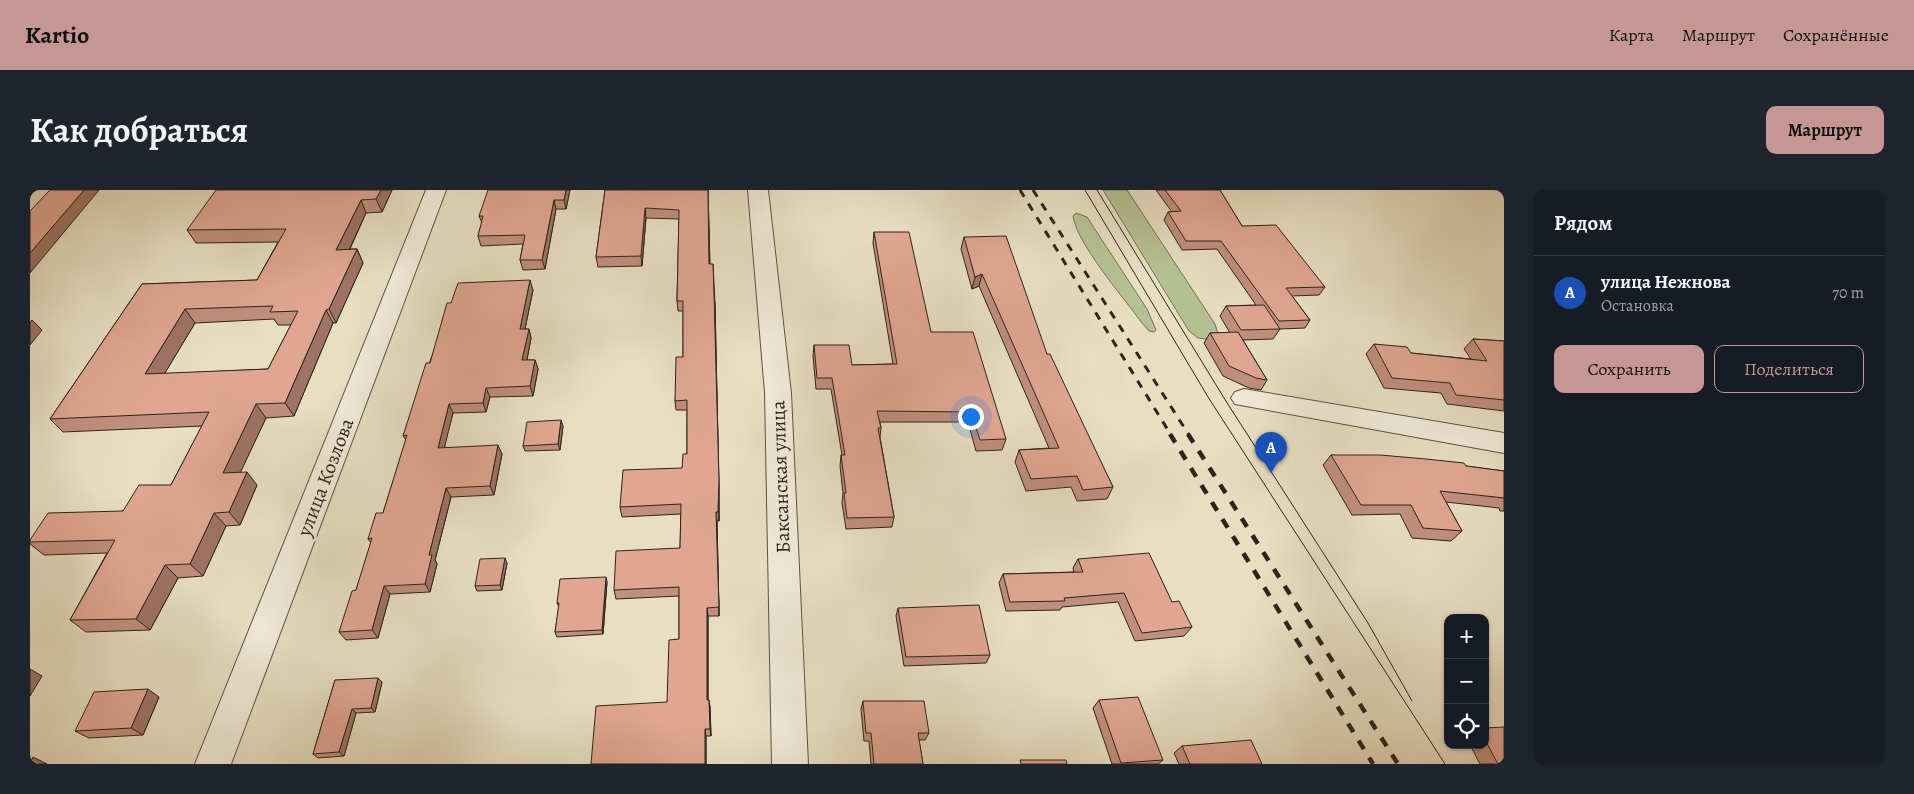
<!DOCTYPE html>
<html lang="ru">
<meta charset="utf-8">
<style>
:root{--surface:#171b24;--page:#20242c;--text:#f1f3f6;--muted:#9ea1a6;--line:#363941;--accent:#c59692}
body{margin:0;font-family:Alegreya,serif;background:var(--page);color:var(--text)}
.controls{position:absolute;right:15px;bottom:15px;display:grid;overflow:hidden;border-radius:10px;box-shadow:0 1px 4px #0004}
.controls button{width:45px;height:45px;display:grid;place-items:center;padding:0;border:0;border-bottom:1px solid var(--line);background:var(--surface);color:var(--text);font:25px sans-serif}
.you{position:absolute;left:940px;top:226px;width:18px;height:18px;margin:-12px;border:4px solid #fff;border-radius:50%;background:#1a73e8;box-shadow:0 0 0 8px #1a73e833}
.badge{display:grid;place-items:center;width:32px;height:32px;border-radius:50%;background:var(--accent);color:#fff;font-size:16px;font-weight:700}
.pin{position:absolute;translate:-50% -41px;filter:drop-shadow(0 1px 2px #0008)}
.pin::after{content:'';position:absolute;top:26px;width:18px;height:15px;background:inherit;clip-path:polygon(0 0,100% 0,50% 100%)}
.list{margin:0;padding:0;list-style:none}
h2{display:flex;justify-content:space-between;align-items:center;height:65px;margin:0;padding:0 20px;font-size:21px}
h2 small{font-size:16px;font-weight:400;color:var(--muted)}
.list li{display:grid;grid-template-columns:32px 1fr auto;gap:15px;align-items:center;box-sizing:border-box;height:75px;padding:0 20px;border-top:1px solid var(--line)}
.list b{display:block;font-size:19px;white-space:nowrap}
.list p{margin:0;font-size:16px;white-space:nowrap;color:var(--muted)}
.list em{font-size:16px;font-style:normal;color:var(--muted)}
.actions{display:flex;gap:10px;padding:15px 20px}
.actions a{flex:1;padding:11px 0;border:1px solid var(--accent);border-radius:10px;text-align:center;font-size:18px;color:var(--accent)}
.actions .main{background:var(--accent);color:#111}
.icon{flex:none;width:28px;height:28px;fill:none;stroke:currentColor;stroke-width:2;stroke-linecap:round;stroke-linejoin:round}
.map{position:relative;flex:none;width:1474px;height:574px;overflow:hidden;border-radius:10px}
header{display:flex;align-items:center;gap:30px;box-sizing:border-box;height:70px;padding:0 25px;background:var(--accent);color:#111}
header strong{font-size:24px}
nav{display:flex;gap:28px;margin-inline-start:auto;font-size:18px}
.intro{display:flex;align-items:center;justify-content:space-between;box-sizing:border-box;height:120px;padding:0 30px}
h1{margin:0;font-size:35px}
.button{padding:12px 22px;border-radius:10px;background:var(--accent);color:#111;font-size:18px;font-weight:700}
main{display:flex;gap:30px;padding:0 30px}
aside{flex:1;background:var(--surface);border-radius:10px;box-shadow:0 1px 4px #0004}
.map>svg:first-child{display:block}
.green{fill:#b6c294;stroke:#727258}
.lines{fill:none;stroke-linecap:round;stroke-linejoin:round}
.minor-casing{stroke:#5c5246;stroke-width:2}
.minor{fill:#f0ead8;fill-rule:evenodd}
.tram{stroke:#2e231c;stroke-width:1}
.rail-far1{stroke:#2e231c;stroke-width:3;stroke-dasharray:8 8;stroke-linecap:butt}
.rail{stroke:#2e231c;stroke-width:4.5;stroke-dasharray:10 10;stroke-linecap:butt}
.wall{fill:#c18f7e;stroke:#2e231c;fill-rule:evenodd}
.shaded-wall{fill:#9d7466;stroke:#2e231c}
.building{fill:#e0a692;stroke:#2e231c;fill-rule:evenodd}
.labels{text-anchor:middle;stroke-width:5;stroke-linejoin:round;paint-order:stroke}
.street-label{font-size:20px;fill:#2e231c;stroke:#f0ead8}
</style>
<header>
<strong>Kartio</strong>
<nav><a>Карта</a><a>Маршрут</a><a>Сохранённые</a></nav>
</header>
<div class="intro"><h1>Как добраться</h1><a class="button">Маршрут</a></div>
<main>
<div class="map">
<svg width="1474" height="574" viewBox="0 0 1474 574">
<rect width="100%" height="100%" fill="#e8dfc3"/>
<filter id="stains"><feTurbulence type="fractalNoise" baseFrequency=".004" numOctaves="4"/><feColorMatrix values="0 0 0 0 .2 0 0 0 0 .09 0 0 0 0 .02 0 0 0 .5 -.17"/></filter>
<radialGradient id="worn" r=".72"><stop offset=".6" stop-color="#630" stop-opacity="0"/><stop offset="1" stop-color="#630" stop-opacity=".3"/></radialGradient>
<g class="green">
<path d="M1073 0H1097L1185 134 1188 144 1182 150 1168 148 1159 141Z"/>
<path d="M1046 23 1057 27 1117 119 1126 140 1124 142 1119 141 1112 133C1094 108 1047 54 1043 26Z"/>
</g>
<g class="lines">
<g class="minor-casing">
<g id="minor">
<path d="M396 0H416L201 574H165Z"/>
<path d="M718 0H738L761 203 778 574H742L735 203Z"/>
<path d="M1214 199 1474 243V263L1205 214 1201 208 1205 202Z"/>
</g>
</g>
<use href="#minor" class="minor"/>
<g class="tram">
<path d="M1055 0 1178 207 1415 574"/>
<path d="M1067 0 1194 208 1338 433 1382 511"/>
</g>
<g class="rail-far1">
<path d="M990 0 1141 245"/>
<path d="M1003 0 1159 245"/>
</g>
<g class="rail">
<path d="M1140 244 1343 574"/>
<path d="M1158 244 1368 574"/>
</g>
</g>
<g class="wall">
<path d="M362 0 352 22 336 23 320 59H327L333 73 306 133H303L264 226 236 228 210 282 227 295 210 335 196 336 173 386 148 388 120 440 56 442 40 430 77 363 14 365 0 354V350L93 321 141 295 172 236 33 242 20 229 112 94 227 90 248 52 166 53 157 40ZM244 129 248 135H261L238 179 134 184 165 133Z"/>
<path d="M540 0 536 19H526L515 79 493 80 490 70 493 54 451 56 448 46 452 33 449 26Z"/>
<path d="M575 0H678L680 74 685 114 689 299V331H687L689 426H678V510L680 517 681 546H676V574H561L637 512 649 449V406L586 409 584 400 650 358 651 324 592 327 590 317 652 278 657 264V220H646L645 211 653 167V121H648L647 111 649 29 616 28 612 76 568 77 566 67Z"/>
<path d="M1126 0H1190L1212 36 1295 97 1289 105 1262 106 1280 130 1275 138 1250 139 1243 149 1213 150 1237 190 1231 200 1219 198 1193 186 1174 153 1180 143H1200L1190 126 1196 116 1226 115 1187 59 1152 60 1134 30 1138 22H1142Z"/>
<path d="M844 42 901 142 976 249 972 260 946 261 938 232H850L851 238 850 247 864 327 862 337 816 339 812 313 813 303 810 276 811 265H812L801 199H786L783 166 784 155 822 175 863 174 843 53Z"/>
<path d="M934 47 1017 164 1083 297 1077 309 1047 311 1041 297 996 301 985 272 989 260 1019 258 949 96 942 99 931 59Z"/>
<path d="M503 100 495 139H499L501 148 497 170H505L508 179 503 206 460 207 456 222 423 223 414 257 472 264 464 305 421 307 405 370 407 374 400 402 360 404 348 448 316 450 309 442 326 400 341 353 338 349 353 323 376 250 373 246 421 113Z"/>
<path d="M1443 149 1474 151V221L1417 214 1411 203 1354 198 1336 164 1344 154 1381 163 1441 169 1434 159Z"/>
<path d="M533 236 530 260 495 261 493 256Z"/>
<path d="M1301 265 1436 276 1474 281V321H1470L1469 318 1416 312 1432 341 1421 351 1382 348 1370 324 1322 325 1293 275Z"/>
<path d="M1048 369 1142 412 1162 437 1154 446 1105 451 1088 412 1032 417 1030 420 976 421 969 393 973 384 1044 382 1043 378Z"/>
<path d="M477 373 472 400 447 401 445 396Z"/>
<path d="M577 392 573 444 527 447 525 442 529 417 527 413Z"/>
<path d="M868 418 960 465 956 473 874 476 866 426Z"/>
<path d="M305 490 352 492 345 522 326 523 314 566 288 568 283 564Z"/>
<path d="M129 507 113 545 59 548 45 541Z"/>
<path d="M1069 510 1133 570 1128 574H1082L1063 518Z"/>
<path d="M833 511 899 543 895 550H889L893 574H841L839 551H834L831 519Z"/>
<path d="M1455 538 1474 574H1450L1440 555H1455Z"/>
<path d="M1152 556 1232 574H1149L1144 563Z"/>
</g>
<g class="shaded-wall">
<path d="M54 0H69L0 83V63Z"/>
<path d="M351 0H362L352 22 346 9Z"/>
<path d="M536 0H540L536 19 534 10Z"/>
<path d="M678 0 680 84 679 74Z"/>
<path d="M331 10 336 23 313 73 306 60Z"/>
<path d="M524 10 526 19 515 79 512 70Z"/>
<path d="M615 18 616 28 612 76 611 66Z"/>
<path d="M327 59 333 73 306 133 299 119Z"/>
<path d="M683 74 685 114 689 299V331Z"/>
<path d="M952 84 949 96 942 99 945 87Z"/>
<path d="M500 90 503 100 493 148 490 139Z"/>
<path d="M155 119 165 133 126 198 115 184Z"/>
<path d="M296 120 303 133 264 226 255 213Z"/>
<path d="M2 130 12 140 0 155V132Z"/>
<path d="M499 139 501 148 495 180 492 170Z"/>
<path d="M505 170 508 179 503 206 500 196Z"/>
<path d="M456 198 460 207 456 222 453 213Z"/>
<path d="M226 214 236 228 204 296 193 283Z"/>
<path d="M419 214 423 223 412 267 408 258Z"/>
<path d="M531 230 533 236 530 260 528 254Z"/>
<path d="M468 255 472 264 464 305 460 296Z"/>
<path d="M217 282 227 295 210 335 199 322Z"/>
<path d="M416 298 421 307 405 370 407 374 400 402 395 394 399 365Z"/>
<path d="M686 322 687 331 689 426V417Z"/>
<path d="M184 323 196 336 173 386 160 374Z"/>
<path d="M475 368 477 373 472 400 470 395Z"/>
<path d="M135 375 148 388 120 440 106 429Z"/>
<path d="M576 387 577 392 573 444 572 440Z"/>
<path d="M354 396 360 404 348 448 342 440Z"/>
<path d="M677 418 678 426V518L677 510Z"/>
<path d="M0 479 12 486 0 506Z"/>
<path d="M348 488 352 492 345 522 341 518Z"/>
<path d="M118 499 129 507 113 545 101 538Z"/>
<path d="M679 510 680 517 681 546 680 539Z"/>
<path d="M322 519 326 523 314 566 309 562Z"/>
<path d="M675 539 676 546V574H675Z"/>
<path d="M3 567 17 574H0Z"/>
</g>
<g class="building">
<path d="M20 0H54L0 63V21Z"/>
<path d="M186 0H351L346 9 331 10 306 60 327 59 299 119 296 120 255 213 226 214 193 283 217 282 199 322 184 323 160 374 135 375 106 429 40 430 85 350 0 352V350L18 323 93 321 109 295H141L179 222 20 229 112 94 227 90 256 39 157 40ZM243 116 240 122 268 121 238 179 115 184 155 119Z"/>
<path d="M458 0H536L534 10H524L512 70H490L495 45 448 46 453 26H449Z"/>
<path d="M575 0H678L679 74H683L684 104 689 290 688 322H686L689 417 677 418V510H679L680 539H675V574H561L566 516 637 512 639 450 649 449V397L584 400 586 361 650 358 651 314 590 317 593 280 652 278 653 264H657V210L645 211 646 167H653V111H647L649 20 615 18 611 66 566 67Z"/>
<path d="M1135 0H1190L1212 36 1246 35 1295 97 1256 98 1280 130 1249 131 1191 51H1156L1138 22 1151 21Z"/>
<path d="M844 42H879L901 142H943L976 249 950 250 941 222 847 221 851 238H848L864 327 817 328 814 303H816L811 265H815L802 188H787L784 155H819L822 175 867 174Z"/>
<path d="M976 46 1017 164H1020L1083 297 1053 300 1047 286 1001 289 989 260 1029 258 952 84 945 87 934 47Z"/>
<path d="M500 90 490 139H499L492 170H505L500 196 456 198 453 213 419 214 408 258 468 255 460 296 416 298 399 365H402L395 394 354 396 342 440 309 442 322 401 326 400 342 348 338 349 346 323H353L377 245 373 246 396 173H400L417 113H421L428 93Z"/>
<path d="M1234 115 1250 139 1211 140 1196 116Z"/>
<path d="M1208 142 1237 190 1226 188 1199 176 1180 143Z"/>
<path d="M1443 149 1474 151V210L1426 205 1420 193 1362 188 1344 154 1377 157 1381 163 1457 171Z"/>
<path d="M531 230 528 254 493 256 497 232Z"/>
<path d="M1301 265H1350L1396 269 1434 273 1436 276 1474 281V308L1410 301 1432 341 1393 338 1381 315H1331Z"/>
<path d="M1119 363 1142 412 1149 411 1162 437 1112 443 1094 403 1034 408 1035 411 980 412 973 384 1053 382 1048 369Z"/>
<path d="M475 368 470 395 445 396 450 369Z"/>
<path d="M576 387 572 440 525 442 529 413H527L530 389Z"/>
<path d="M949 415 960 465 876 467 868 418Z"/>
<path d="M348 488 341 518 322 519 309 562 283 564 305 490Z"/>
<path d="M118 499 101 538 45 541 64 502Z"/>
<path d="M1108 507 1133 570 1091 573 1069 510Z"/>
<path d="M833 511H894L899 543H888L893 574H844L841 543H836Z"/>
<path d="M1474 537V574H1468L1455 550V538Z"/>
<path d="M1221 550 1232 574H1160L1152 556Z"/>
<path d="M990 570H1036L1037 574H991Z"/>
</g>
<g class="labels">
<g class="street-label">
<text transform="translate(295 287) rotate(-69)" y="7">улица Козлова</text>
<text transform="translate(750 287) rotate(-92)" y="7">Баксанская улица</text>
</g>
</g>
<rect width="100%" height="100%" filter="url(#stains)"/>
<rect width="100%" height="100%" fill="url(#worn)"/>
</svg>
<div class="controls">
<button>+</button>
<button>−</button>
<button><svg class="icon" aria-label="locate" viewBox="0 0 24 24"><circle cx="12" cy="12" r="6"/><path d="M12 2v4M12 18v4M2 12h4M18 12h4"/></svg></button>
</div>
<div class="you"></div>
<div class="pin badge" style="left:1241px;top:283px;background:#1a4fb4">A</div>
</div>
<aside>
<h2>Рядом<small></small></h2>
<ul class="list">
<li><span class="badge" style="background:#1a4fb4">A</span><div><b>улица Нежнова</b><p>Остановка</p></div><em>70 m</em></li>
</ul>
<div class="actions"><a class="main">Сохранить</a><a>Поделиться</a></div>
</aside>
</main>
